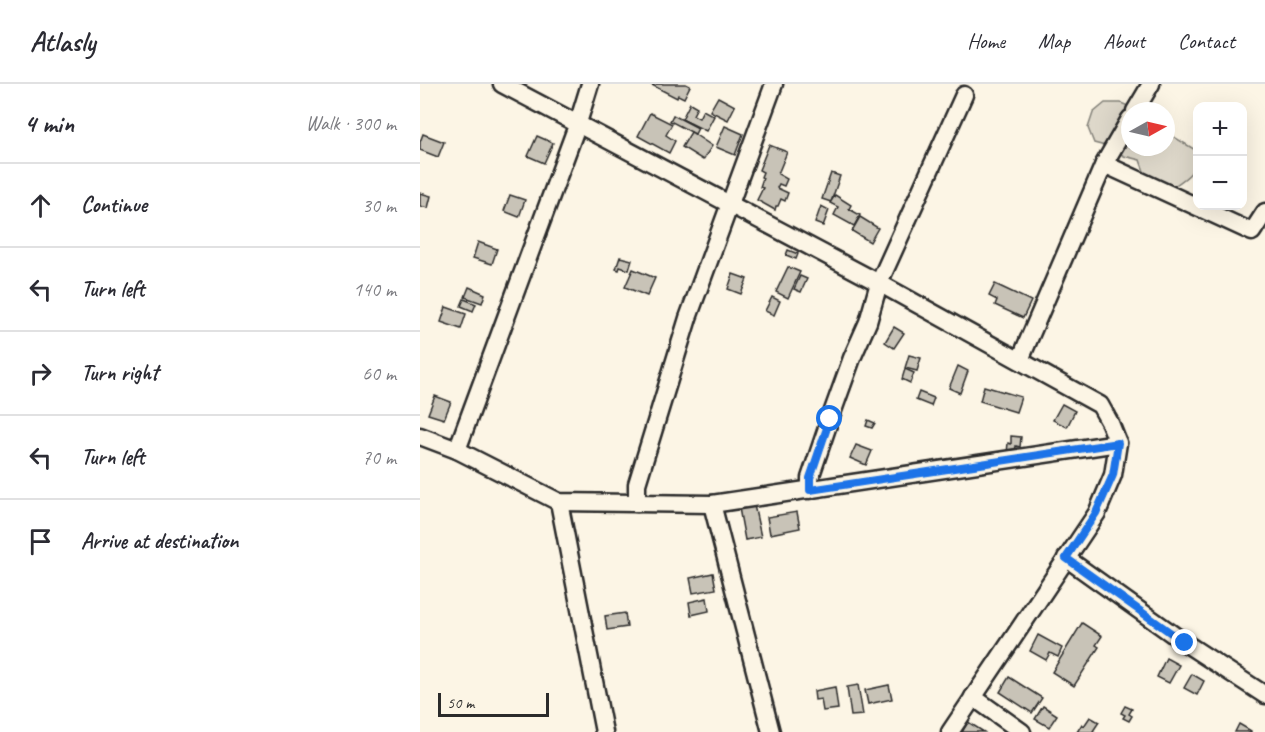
<!DOCTYPE html>
<meta charset="utf-8">
<style>
:root{--surface:#fff;--page:#f7f7f7;--text:#2b2b33;--muted:#7c7c81;--line:#e1e1e2}
body{margin:0;font-family:Caveat,sans-serif;background:var(--page);color:var(--text)}
.controls{position:absolute;right:18px;top:18px;display:grid;overflow:hidden;border-radius:12px;box-shadow:0 6px 24px #0002}
.controls button{width:54px;height:54px;display:grid;place-items:center;padding:0;border:0;border-bottom:2px solid var(--line);background:var(--surface);color:var(--text);font:30px sans-serif}
.compass{position:absolute;left:701px;top:18px;width:54px;height:54px;border-radius:50%;background:var(--surface);box-shadow:0 6px 24px #0002;rotate:82deg}
.scale{position:absolute;left:18px;bottom:15px;width:111px;box-sizing:border-box;padding-left:6px;border:3px solid #2b2b2b;border-top:0;font-size:16px;line-height:21px;white-space:nowrap;color:#2b2b2b;-webkit-text-stroke:4px #fcf5e5;paint-order:stroke}
.stop{position:absolute;width:18px;height:18px;margin:-14px;border:4px solid #1a73e8;border-radius:50%;background:#fff}
.stop.end{background:#1a73e8;border-color:#fff;box-shadow:0 2px 6px #0008}
.list{margin:0;padding:0;list-style:none}
h2{display:flex;justify-content:space-between;align-items:center;height:78px;margin:0;padding:0 24px;font-size:26px}
h2 small{font-size:20px;font-weight:400;color:var(--muted)}
.list li{display:grid;grid-template-columns:39px 1fr auto;gap:18px;align-items:center;box-sizing:border-box;height:84px;padding:0 24px;border-top:2px solid var(--line)}
.list b{display:block;font-size:22px;white-space:nowrap}
.list em{font-size:20px;font-style:normal;color:var(--muted)}
.icon{flex:none;width:33px;height:33px;fill:none;stroke:currentColor;stroke-width:2;stroke-linecap:round;stroke-linejoin:round}
.map{position:relative;flex:none;width:845px;height:648px;overflow:hidden}
header{display:flex;align-items:center;gap:36px;box-sizing:border-box;height:84px;padding:0 30px;background:var(--surface);border-bottom:2px solid var(--line)}
header strong{font-size:28px}
nav{display:flex;gap:33px;margin-inline-start:auto;font-size:21px}
main{display:flex}
aside{flex:1;background:var(--surface)}
.map>svg:first-child{display:block}
.green{fill:#ded8ca;stroke:#84827a;stroke-width:1.5}
.building{fill:#c8c3b7;stroke:#2b2b2b;stroke-width:1.5}
.lines{fill:none;stroke-linecap:round;stroke-linejoin:round}
.minor-casing{stroke:#2b2b2b;stroke-width:21}
.minor{stroke:#fcf5e5;stroke-width:16}
.route{stroke:#1a73e8;stroke-width:8}
</style>
<header>
<strong>Atlasly</strong>
<nav><a>Home</a><a>Map</a><a>About</a><a>Contact</a></nav>
</header>
<main>
<aside>
<h2>4 min<small>Walk · 300 m</small></h2>
<ul class="list">
<li><svg class="icon" aria-label="ahead" viewBox="0 0 24 24"><path d="M12 20V5M6 11l6-6 6 6"/></svg><div><b>Continue</b></div><em>30 m</em></li>
<li><svg class="icon" aria-label="left" viewBox="0 0 24 24"><path d="M17 20v-9H6M10 6l-5 5 5 5"/></svg><div><b>Turn left</b></div><em>140 m</em></li>
<li><svg class="icon" aria-label="right" viewBox="0 0 24 24"><path d="M7 20v-9h11M14 6l5 5-5 5"/></svg><div><b>Turn right</b></div><em>60 m</em></li>
<li><svg class="icon" aria-label="left" viewBox="0 0 24 24"><path d="M17 20v-9H6M10 6l-5 5 5 5"/></svg><div><b>Turn left</b></div><em>70 m</em></li>
<li><svg class="icon" aria-label="arrive" viewBox="0 0 24 24"><path d="M6 21V4h12l-3 4 3 4H6"/></svg><div><b>Arrive at destination</b></div></li>
</ul>
</aside>
<div class="map">
<svg width="845" height="648" viewBox="0 0 845 648">
<rect width="100%" height="100%" fill="#fcf5e5"/>
<filter id="ink" filterUnits="userSpaceOnUse"><feTurbulence type="fractalNoise" baseFrequency=".0167" numOctaves="2"/><feDisplacementMap in="SourceGraphic" scale="12" xChannelSelector="R" yChannelSelector="G"/><feConvolveMatrix kernelMatrix="1 2 1 2 8 2 1 2 1" color-interpolation-filters="sRGB"/></filter>
<g filter="url(#ink)">
<path class="green" d="M685 19H701L715 25 710 27V63H746V48L777 67C777 88 768 93 751 104L725 90 720 76 704 72 689 63 674 59 668 44 673 29Z"/>
<g class="building">
<path d="M230 0H266L270 2 264 14 258 11 257 14Z"/>
<path d="M298 13 315 22 308 36 290 27Z"/>
<path d="M270 19 277 23 273 31 279 34 283 26 294 32 286 47 262 35Z"/>
<path d="M230 29 252 40 246 51 255 57 249 69 218 52Z"/>
<path d="M253 31 278 44 275 50 250 37Z"/>
<path d="M305 42 323 50 315 71 296 63Z"/>
<path d="M271 48 292 62 283 76 262 63Z"/>
<path d="M3 50 24 58 18 73 0 66V58Z"/>
<path d="M117 52 133 59 124 79 108 72Z"/>
<path d="M349 61 367 68 358 90 367 95 364 102 359 100 357 104 368 109 365 117 361 115 358 122H356L355 126 337 116 343 104 340 103 343 94 341 93 343 88 339 86Z"/>
<path d="M411 89 420 92 411 118 402 115Z"/>
<path d="M0 109 11 112 8 124 0 122Z"/>
<path d="M90 111 105 116 99 133 84 127Z"/>
<path d="M415 111 431 121 429 125 440 131 434 142 414 131 418 123 410 119Z"/>
<path d="M401 122 409 126 403 142 395 139Z"/>
<path d="M440 133 458 144 450 158 432 147Z"/>
<path d="M58 158 77 165 72 180 53 174Z"/>
<path d="M368 166 378 170 376 175 366 171Z"/>
<path d="M200 173 212 176 209 186 200 183 199 186 196 185Z"/>
<path d="M368 183 380 188 368 214 356 208Z"/>
<path d="M213 185 235 194 227 212 205 203Z"/>
<path d="M313 190 327 195 321 210 308 205Z"/>
<path d="M380 192 387 195 381 208 374 205Z"/>
<path d="M575 200 611 217 603 234 575 221 577 216 569 212Z"/>
<path d="M49 203 65 210 62 219 45 213Z"/>
<path d="M352 213 360 217 354 231 345 227Z"/>
<path d="M44 215 56 220 53 227 41 222Z"/>
<path d="M26 223 46 230 41 245 21 238Z"/>
<path d="M474 243 484 249 474 264 465 258Z"/>
<path d="M489 271 501 274 497 287 485 284Z"/>
<path d="M538 282 548 287 540 309 529 304Z"/>
<path d="M485 285 494 289 490 299 482 295Z"/>
<path d="M564 302 601 313 596 328 560 317Z"/>
<path d="M499 308 514 314 511 322 496 316Z"/>
<path d="M15 312 31 318 24 335 8 330Z"/>
<path d="M642 320 655 327 647 343 633 336Z"/>
<path d="M448 336 455 339 452 344 446 342Z"/>
<path d="M591 352 601 353 600 363 596 362 595 370 587 369 588 359 591 360Z"/>
<path d="M436 361 452 367 446 381 430 374Z"/>
<path d="M334 421 341 453 325 456 319 424Z"/>
<path d="M377 428 380 444 350 450 347 433Z"/>
<path d="M293 489 296 505 273 509 270 494Z"/>
<path d="M287 514 289 527 271 531 269 518Z"/>
<path d="M205 529 207 543 187 546 185 532Z"/>
<path d="M662 539 682 552 676 561 679 563 654 602 632 588Z"/>
<path d="M618 551 642 564 638 573 630 569 626 576 610 567Z"/>
<path d="M746 574 759 581 749 599 737 593Z"/>
<path d="M772 590 784 597 777 611 764 604Z"/>
<path d="M589 593 622 614 612 629 580 608Z"/>
<path d="M438 601 443 631 431 632 427 603Z"/>
<path d="M469 601 472 615 448 620 445 606Z"/>
<path d="M415 603 418 625 403 627 401 615 395 616 394 607Z"/>
<path d="M623 622 637 631 629 643 615 635Z"/>
<path d="M705 622 712 625 709 630 712 632 709 637 703 634 705 631 701 629Z"/>
<path d="M670 633 679 638 673 647 674 648H657L662 640 664 642Z"/>
<path d="M548 638 564 648H542Z"/>
<path d="M819 640 831 647V648H815Z"/>
</g>
<g class="lines">
<g class="minor-casing">
<g id="minor">
<path d="M82 0 459 199 680 321 690 339 698 359 693 391 677 429 530 648"/>
<path d="M715 27 731 0"/>
<path d="M684 80 832 148 845 128"/>
<path d="M600 276 684 80 710 35"/>
<path d="M0 352 37 366 139 418 292 420 698 359"/>
<path d="M37 366 158 39 170 0"/>
<path d="M390 406V394L410 335 432 274 448 238 459 199 544 11"/>
<path d="M139 418 184 648"/>
<path d="M217 419V400L268 234 354 0"/>
<path d="M292 420 351 648"/>
<path d="M646 474 765 559 845 611"/>
<path d="M553 613 602 648"/>
</g>
</g>
<use href="#minor" class="minor"/>
</g>
</g>
<g class="lines" filter="url(#ink)">
<path class="route" d="M410 335 390 394V406L698 359 693 391 676 429 646 474 765 559"/>
</g>
</svg>
<div class="controls">
<button>+</button>
<button>−</button>
</div>
<svg class="compass" viewBox="-18 -18 36 36"><path d="M0-13l5 13h-10z" fill="#e53935"/><path d="M0 13l5-13h-10z" fill="#7c7c81"/></svg>
<div class="scale">50 m</div>
<div class="stop" style="left:410px;top:335px"></div>
<div class="stop end" style="left:765px;top:559px"></div>
</div>
</main>
